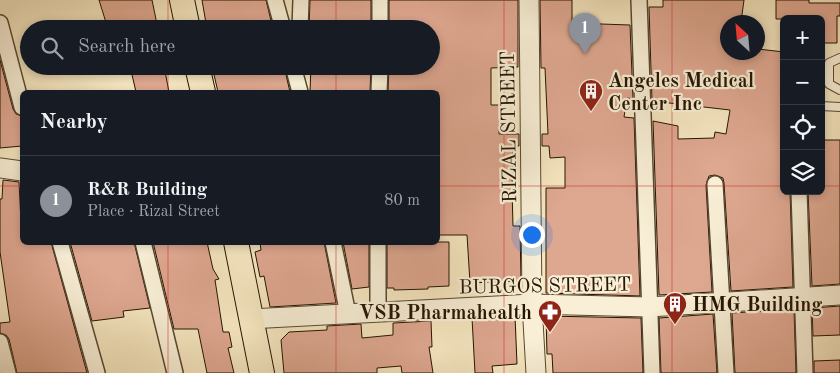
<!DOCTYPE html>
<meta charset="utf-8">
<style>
:root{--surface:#171b24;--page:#242831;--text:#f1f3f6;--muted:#9ea1a6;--line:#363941;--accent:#8c9099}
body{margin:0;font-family:"Old Standard TT",serif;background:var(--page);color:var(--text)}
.controls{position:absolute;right:15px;top:15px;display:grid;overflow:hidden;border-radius:8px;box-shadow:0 2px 8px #0003}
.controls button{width:45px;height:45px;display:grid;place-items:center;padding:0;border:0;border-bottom:1px solid var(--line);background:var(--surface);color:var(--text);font:25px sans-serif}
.compass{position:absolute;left:720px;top:15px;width:45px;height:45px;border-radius:50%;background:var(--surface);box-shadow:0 2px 8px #0003;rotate:334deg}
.you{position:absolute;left:531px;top:234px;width:18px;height:18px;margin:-12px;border:4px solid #fff;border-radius:50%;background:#1a73e8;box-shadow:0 0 0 8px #1a73e833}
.badge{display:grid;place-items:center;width:32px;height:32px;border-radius:50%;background:var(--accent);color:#fff;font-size:16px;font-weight:700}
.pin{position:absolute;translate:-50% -41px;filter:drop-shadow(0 1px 2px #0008)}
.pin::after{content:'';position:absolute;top:26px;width:18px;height:15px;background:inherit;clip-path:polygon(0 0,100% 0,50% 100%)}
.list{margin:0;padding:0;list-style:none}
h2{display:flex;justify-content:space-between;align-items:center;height:65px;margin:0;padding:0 20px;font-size:21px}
h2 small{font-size:16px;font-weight:400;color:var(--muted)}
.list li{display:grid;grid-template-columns:32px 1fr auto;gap:15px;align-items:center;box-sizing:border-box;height:90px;padding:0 20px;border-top:1px solid var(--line)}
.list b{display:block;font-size:19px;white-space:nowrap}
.list p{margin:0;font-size:16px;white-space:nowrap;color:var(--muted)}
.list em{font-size:16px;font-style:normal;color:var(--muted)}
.icon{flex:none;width:28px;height:28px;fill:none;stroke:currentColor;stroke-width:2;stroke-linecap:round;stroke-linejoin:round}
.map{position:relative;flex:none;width:840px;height:373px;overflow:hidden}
.search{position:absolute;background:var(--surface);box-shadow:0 2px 8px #0003;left:20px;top:20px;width:420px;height:55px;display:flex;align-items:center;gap:12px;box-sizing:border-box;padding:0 18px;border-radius:28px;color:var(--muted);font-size:19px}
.panel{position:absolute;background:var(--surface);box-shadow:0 2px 8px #0003;left:20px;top:90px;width:420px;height:155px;border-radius:8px}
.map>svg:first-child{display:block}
.building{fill:#dea790;stroke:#241401}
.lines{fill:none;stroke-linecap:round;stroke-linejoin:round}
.service-casing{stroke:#584831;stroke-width:10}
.minor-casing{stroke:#584831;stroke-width:18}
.tertiary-casing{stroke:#584831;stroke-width:21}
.primary-casing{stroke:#241401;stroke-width:26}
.service{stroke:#f8efd6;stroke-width:8}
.minor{stroke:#f8efd6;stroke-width:15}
.tertiary{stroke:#f8efd6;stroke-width:19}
.primary{stroke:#f5e6c0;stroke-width:24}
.grid{fill:none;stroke:#d62828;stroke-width:1;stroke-opacity:0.55}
.labels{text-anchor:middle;stroke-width:4.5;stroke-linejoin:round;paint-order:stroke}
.poi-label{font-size:20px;font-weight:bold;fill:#241401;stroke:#f8efd6;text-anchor:start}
.street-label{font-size:20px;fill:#241401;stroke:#f8efd6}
</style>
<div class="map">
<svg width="840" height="373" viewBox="0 0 840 373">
<rect width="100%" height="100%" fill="#f5e6c0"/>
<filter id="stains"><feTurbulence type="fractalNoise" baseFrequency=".004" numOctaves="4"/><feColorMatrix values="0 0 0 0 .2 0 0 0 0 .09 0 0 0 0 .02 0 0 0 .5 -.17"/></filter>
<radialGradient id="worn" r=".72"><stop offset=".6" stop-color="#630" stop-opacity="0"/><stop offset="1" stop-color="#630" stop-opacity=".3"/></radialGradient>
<g class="building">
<path d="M99 0H152L158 29H108Z"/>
<path d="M202 0H266L273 29H257L256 25 239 29H207Z"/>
<path d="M310 0H371V29H309Z"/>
<path d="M389 0H518V67L491 68V105H500L499 134H519V146H513L512 189 513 226H520L521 281 470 283 467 235H439L438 92H388L389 66H431V29H389Z"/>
<path d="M540 0H572V23L630 25 633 99 627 98 624 117 634 118 640 296 546 293V188H565V157L550 158 549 146H542V134H548L545 68H541Z"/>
<path d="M663 0H744L741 22H728V52H758V49L784 52V191H790L793 287 731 291 724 183 723 178 715 175 709 176 706 185 712 292 659 295 653 121 678 126V139L714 138 715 132 726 134 730 110 652 101 649 7H663Z"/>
<path d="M776 0H809V3H840V16H837V43H821V19H776Z"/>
<path d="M0 60 13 109 16 114 22 116V146L0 148Z"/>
<path d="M130 66H164L169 92H136Z"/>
<path d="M212 66H284L290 92H218Z"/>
<path d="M311 66H371L370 92H310Z"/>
<path d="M821 140H840V284L812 286 808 191H821Z"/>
<path d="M3 180 19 182 22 242H51L87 373H17L9 339 6 335 0 333V323L10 322 0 252V199H2Z"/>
<path d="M70 242H134L150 308 123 311 124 317 92 321Z"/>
<path d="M153 242H207L213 269 219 279 215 280 223 332H229L232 347 228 348 234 373H207L198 329H174Z"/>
<path d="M260 242H324L336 303 270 307 264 276 260 277 255 252 261 250Z"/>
<path d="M343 242H369V287L352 289Z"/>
<path d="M387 242H449V286L428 287V289L394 290V288H387Z"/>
<path d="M840 306V335L813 336 812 308Z"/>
<path d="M794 309 796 373H735L732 313Z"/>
<path d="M713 314 717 373H661L659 318Z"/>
<path d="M515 316 517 364 492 366 493 373H475L472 318Z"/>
<path d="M546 316 641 318 643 373H553L552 354H547Z"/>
<path d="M431 321 432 347H429L433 373H402L401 366 377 368V373H284L281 340 289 332 327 330V326L361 324 362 338 393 335V323Z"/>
<path d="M840 360V373H814V361Z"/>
</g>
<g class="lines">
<g class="service-casing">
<g id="service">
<path d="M840 58 829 63V84L840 90"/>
<path d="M821 106 840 107"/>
</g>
</g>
<g class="minor-casing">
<g id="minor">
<path d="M275 0 283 29"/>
<path d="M639 0 652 373"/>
<path d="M0 23 22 107"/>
<path d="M300 29 301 0"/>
<path d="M380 29V0"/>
<path d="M293 66 300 92"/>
<path d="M379 92 380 66"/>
<path d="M715 184 726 373"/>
<path d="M799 191 805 373"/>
<path d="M60 242 97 373"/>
<path d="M143 242 175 373"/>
<path d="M333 242 348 314"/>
<path d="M378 312V242"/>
<path d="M0 342 8 373"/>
</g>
</g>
<g class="tertiary-casing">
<g id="tertiary">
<path d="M529 0 532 304 536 373"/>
<path d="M0 168 22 171"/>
<path d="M250 319 532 304 649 307 840 295"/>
</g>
</g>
<g class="primary-casing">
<g id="primary">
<path d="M182 0 188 29"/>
<path d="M197 66 203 92"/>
<path d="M236 242 262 373"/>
</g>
</g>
<use href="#service" class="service"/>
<use href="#minor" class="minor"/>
<use href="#tertiary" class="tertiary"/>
<use href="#primary" class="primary"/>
</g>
<path class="grid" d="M168 0V29M336 0V29M504 0V373M672 0V373M168 66V92M336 66V92M0 186H22M438 186H784M821 186H840M168 242V373M336 242V373"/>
<defs>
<g id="building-pin" transform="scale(1.25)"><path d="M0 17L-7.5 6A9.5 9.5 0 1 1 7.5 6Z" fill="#8f2418" stroke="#f8efd6"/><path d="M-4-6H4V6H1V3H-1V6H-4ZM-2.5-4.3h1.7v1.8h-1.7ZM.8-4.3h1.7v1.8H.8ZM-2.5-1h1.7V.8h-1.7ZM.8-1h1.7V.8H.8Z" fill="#fff"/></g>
<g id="pharmacy-pin" transform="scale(1.25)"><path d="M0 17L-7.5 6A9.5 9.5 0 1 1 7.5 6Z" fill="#8f2418" stroke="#f8efd6"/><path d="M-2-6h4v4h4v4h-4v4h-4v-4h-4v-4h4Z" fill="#fff"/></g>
</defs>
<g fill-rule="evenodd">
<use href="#building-pin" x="591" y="91"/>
<use href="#building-pin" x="675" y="304"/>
<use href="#pharmacy-pin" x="550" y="312"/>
</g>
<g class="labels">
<g class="poi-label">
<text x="608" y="87">Angeles Medical<tspan x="608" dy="23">Center Inc</tspan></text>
<text x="692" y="311">HMG Building</text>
<text x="532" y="319" text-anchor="end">VSB Pharmahealth</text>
</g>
<g class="street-label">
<text transform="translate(508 127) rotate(-91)" y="7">RIZAL STREET</text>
<text transform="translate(545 285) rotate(-1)" y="7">BURGOS STREET</text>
</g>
</g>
<rect width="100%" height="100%" filter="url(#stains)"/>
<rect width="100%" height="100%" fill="url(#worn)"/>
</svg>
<div class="controls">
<button>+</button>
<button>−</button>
<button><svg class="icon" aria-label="locate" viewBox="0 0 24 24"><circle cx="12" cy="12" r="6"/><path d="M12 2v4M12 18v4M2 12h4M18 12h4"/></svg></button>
<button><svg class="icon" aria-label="layers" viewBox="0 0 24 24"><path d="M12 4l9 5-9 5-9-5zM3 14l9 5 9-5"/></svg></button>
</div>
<svg class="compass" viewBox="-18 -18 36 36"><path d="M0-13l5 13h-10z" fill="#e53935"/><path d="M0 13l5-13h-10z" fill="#9ea1a6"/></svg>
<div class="you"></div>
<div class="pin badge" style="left:585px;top:54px">1</div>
<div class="search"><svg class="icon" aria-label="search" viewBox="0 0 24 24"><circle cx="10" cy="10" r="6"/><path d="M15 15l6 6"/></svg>Search here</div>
<section class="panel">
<h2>Nearby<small></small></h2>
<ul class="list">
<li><span class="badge">1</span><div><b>R&amp;R Building</b><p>Place · Rizal Street</p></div><em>80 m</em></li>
</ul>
</section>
</div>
